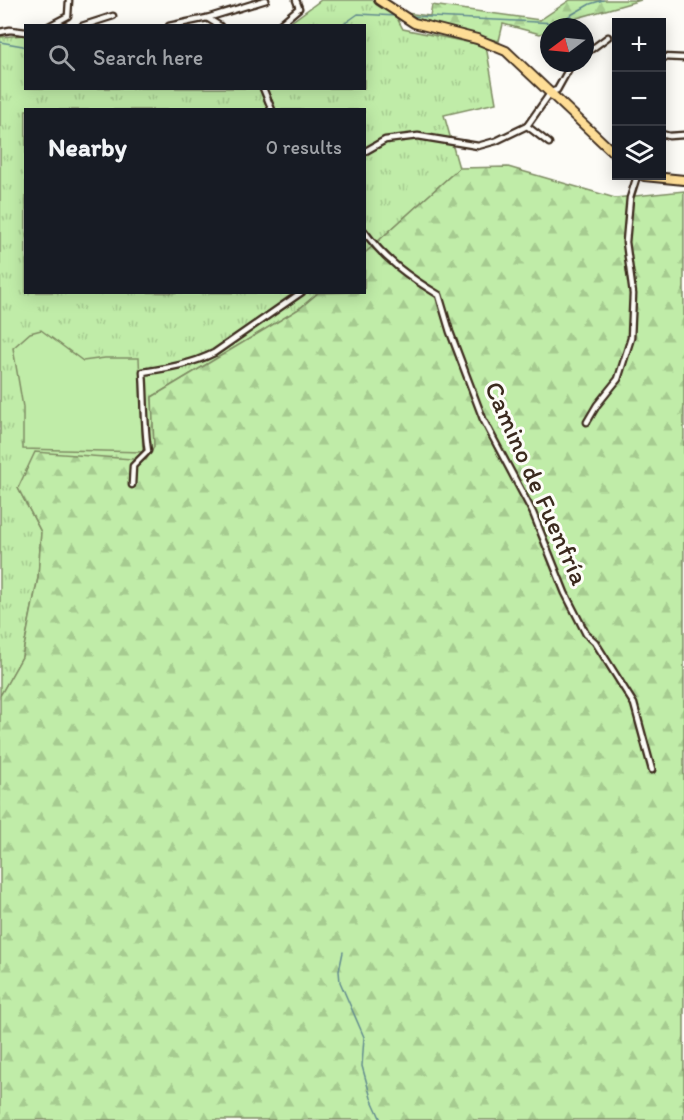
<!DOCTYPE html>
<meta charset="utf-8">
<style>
:root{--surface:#171b24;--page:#20242c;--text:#f1f3f6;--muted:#9ea1a6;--line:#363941}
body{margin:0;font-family:Itim,sans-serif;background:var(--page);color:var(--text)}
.controls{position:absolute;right:18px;top:18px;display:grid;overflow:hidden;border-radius:0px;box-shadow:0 3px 15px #0003}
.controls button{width:54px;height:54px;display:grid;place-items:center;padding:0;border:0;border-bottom:2px solid var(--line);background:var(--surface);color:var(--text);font:30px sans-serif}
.compass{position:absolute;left:540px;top:18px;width:54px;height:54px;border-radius:50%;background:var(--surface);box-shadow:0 3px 15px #0003;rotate:254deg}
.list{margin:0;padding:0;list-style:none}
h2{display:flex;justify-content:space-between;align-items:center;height:78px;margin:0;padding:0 24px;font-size:26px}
h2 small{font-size:20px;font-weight:400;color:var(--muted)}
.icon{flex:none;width:33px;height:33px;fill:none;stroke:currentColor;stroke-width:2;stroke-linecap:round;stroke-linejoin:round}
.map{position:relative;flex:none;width:684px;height:1120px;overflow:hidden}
.search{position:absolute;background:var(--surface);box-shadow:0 3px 15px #0003;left:24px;top:24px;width:342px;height:66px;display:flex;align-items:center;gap:15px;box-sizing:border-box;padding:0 21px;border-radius:0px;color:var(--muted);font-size:22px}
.panel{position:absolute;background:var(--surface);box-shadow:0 3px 15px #0003;left:24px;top:108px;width:342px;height:186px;border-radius:0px}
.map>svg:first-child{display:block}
.grass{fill:url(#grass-tufts);stroke:#7e8b63;stroke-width:1.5}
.forest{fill:url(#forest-firs);stroke:#7e8b63;stroke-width:1.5}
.pitch{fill:#c0eca8;stroke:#7e8b63;stroke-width:1.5}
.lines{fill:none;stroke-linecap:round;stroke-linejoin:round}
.stream{stroke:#628b8e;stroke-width:1.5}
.minor-casing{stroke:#3b2a1e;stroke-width:9}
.primary-casing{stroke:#3b2a1e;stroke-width:12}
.minor{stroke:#fdfcf7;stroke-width:4.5}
.primary{stroke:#fedd96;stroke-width:8}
.labels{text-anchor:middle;stroke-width:6;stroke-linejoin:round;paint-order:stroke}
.street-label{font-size:26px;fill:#3b2a1e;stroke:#fdfcf7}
</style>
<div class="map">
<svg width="684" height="1120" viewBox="0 0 684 1120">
<defs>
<pattern id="grass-tufts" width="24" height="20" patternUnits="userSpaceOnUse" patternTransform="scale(1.5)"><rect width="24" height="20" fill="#c0eca8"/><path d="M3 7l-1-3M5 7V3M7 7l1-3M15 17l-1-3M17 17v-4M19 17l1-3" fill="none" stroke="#a6cb90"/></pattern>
<pattern id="forest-firs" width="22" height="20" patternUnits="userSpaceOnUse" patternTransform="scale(1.5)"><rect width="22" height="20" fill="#c0eca8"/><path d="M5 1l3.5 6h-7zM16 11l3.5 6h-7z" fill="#a6cb90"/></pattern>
</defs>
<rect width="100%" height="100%" fill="#fdfcf7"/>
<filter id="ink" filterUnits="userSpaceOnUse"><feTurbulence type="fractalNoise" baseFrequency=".0167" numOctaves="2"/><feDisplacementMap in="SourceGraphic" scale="12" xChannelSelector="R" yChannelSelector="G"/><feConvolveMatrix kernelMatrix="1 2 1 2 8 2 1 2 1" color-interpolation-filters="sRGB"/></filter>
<g filter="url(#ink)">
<path class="grass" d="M321 0H387L403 29 486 46 496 103 444 115 459 168 365 253 364 110H26V292L318 293 299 309 152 397 154 447 146 460 18 488 41 532 38 578 22 657 0 696V37L25 35 26 88H364V26L287 25Z"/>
<g class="forest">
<path d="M570 0H641L577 18 556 27H549V30L540 34 503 24 499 41 420 23 405 13 430 16 432 5 540 20Z"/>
<path d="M508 167 615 198 684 191V1120H0V696L22 657 38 578 41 532 18 488 35 452 146 460 154 447 152 397 299 309 318 293 364 292 365 253 459 168Z"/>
</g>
<path class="pitch" d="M41 330 83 361 105 358H139L143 452 23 449V407L13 348 30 333Z"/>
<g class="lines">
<g class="stream">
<path d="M410 16 557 23 590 4 603 0"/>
<path d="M341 26 358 14 397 16"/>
<path d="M0 42 23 46 26 48"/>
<path d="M343 952 339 971 340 982 364 1037 362 1066 371 1098 381 1120"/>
</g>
<g class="minor-casing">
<g id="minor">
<path d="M207 18 220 26"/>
<path d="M49 26 68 16 69 0"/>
<path d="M82 26 113 16"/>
<path d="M169 26 207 18 266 0"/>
<path d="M278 26 299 8 296 0"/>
<path d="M0 32 10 30 26 32"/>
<path d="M585 54 608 37"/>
<path d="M662 57 684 58"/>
<path d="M263 88 272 110"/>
<path d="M527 126 549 143"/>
<path d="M662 134 669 136 684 135"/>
<path d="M364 152 385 140 418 136 478 146 496 141 527 126 551 92 557 90 572 63"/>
<path d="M364 231C385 260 409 277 439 295L450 332 483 419 533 513 565 593 586 634 595 642 634 704 652 770"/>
<path d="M587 422 597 405 618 379 631 338 633 294 626 242 630 198 637 176"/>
<path d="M132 485 133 466 148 451C144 425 145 399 143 372 168 368 192 364 214 353L302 292"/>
</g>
</g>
<g class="primary-casing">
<g id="primary">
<path d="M379 0 414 23 477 39 506 51 616 155"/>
<path d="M644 176 684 180"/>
</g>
</g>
<use href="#minor" class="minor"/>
<use href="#primary" class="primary"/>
</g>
</g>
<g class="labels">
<g class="street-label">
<text transform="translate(537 483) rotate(66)" y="9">Camino de Fuenfría</text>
</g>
</g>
</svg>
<div class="controls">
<button>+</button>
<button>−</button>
<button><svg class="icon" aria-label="layers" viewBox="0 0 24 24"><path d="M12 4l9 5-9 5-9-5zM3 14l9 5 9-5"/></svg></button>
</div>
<svg class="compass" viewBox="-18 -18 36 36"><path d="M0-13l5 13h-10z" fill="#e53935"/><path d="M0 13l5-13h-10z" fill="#9ea1a6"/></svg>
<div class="search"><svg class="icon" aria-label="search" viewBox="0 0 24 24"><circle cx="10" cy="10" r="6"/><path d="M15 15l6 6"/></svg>Search here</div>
<section class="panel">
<h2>Nearby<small>0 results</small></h2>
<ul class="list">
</ul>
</section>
</div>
